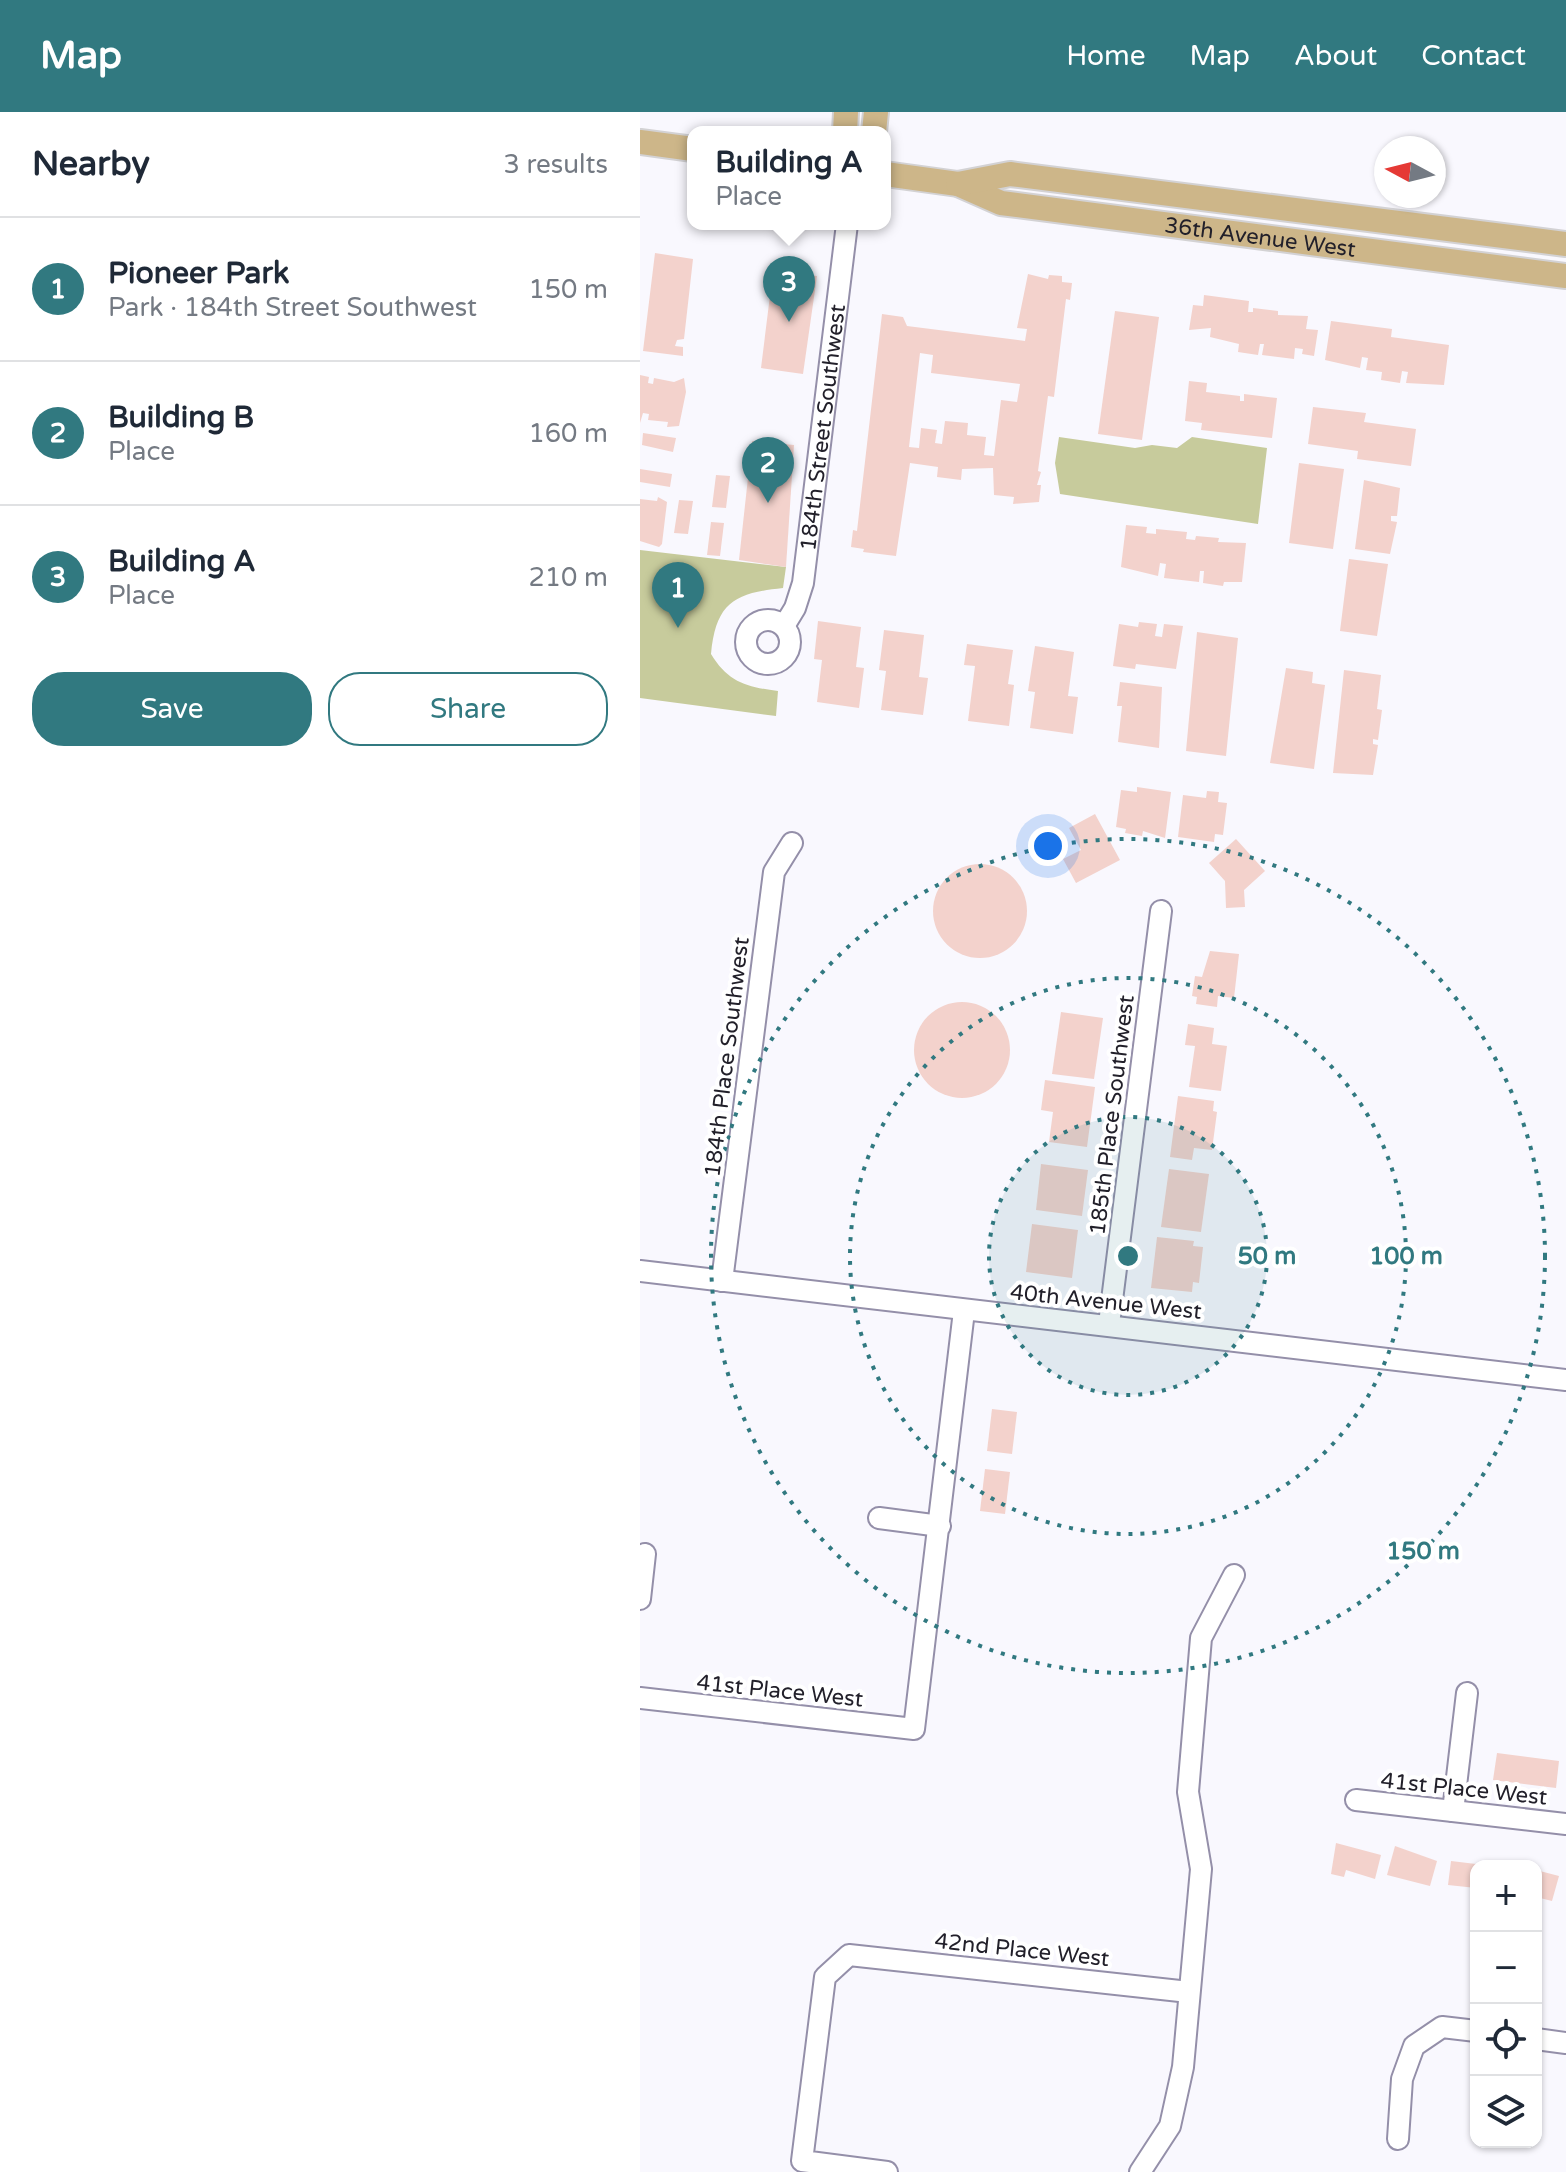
<!DOCTYPE html>
<meta charset="utf-8">
<style>
:root{--surface:#fff;--page:#f6f6f7;--text:#1f2937;--muted:#747a83;--line:#e0e1e3;--accent:#317980}
body{margin:0;font-family:"Varela Round",sans-serif;background:var(--page);color:var(--text)}
.controls{position:absolute;right:24px;bottom:24px;display:grid;overflow:hidden;border-radius:16px;box-shadow:0 2px 6px #0004}
.controls button{width:72px;height:72px;display:grid;place-items:center;padding:0;border:0;border-bottom:2px solid var(--line);background:var(--surface);color:var(--text);font:40px sans-serif}
.compass{position:absolute;left:734px;top:24px;width:72px;height:72px;border-radius:50%;background:var(--surface);box-shadow:0 2px 6px #0004;rotate:277deg}
.you{position:absolute;left:408px;top:734px;width:28px;height:28px;margin:-20px;border:6px solid #fff;border-radius:50%;background:#1a73e8;box-shadow:0 0 0 12px #1a73e833}
.badge{display:grid;place-items:center;width:52px;height:52px;border-radius:50%;background:var(--accent);color:#fff;font-size:26px;font-weight:700}
.pin{position:absolute;translate:-50% -66px;filter:drop-shadow(0 2px 4px #0008)}
.pin::after{content:'';position:absolute;top:42px;width:28px;height:24px;background:inherit;clip-path:polygon(0 0,100% 0,50% 100%)}
.popup{position:absolute;left:47px;top:14px;width:204px;height:104px;box-sizing:border-box;display:grid;place-content:center;border-radius:16px;background:var(--surface);filter:drop-shadow(0 2px 6px #0005);font-size:26px;white-space:nowrap;color:var(--muted)}
.popup b{font-size:30px;color:var(--text)}
.popup::after{content:'';position:absolute;left:50%;top:100%;margin-left:-16px;border:16px solid transparent;border-top-color:var(--surface)}
.list{margin:0;padding:0;list-style:none}
h2{display:flex;justify-content:space-between;align-items:center;height:104px;margin:0;padding:0 32px;font-size:34px}
h2 small{font-size:26px;font-weight:400;color:var(--muted)}
.list li{display:grid;grid-template-columns:52px 1fr auto;gap:24px;align-items:center;box-sizing:border-box;height:144px;padding:0 32px;border-top:2px solid var(--line)}
.list b{display:block;font-size:30px;white-space:nowrap}
.list p{margin:0;font-size:26px;white-space:nowrap;color:var(--muted)}
.list em{font-size:26px;font-style:normal;color:var(--muted)}
.actions{display:flex;gap:16px;padding:24px 32px}
.actions a{flex:1;padding:18px 0;border:2px solid var(--accent);border-radius:32px;text-align:center;font-size:28px;color:var(--accent)}
.actions .main{background:var(--accent);color:#fff}
.icon{flex:none;width:44px;height:44px;fill:none;stroke:currentColor;stroke-width:2;stroke-linecap:round;stroke-linejoin:round}
.map{position:relative;flex:none;width:926px;height:2060px;overflow:hidden}
header{display:flex;align-items:center;gap:48px;box-sizing:border-box;height:112px;padding:0 40px;background:var(--accent);color:#fff}
header strong{font-size:38px}
nav{display:flex;gap:44px;margin-inline-start:auto;font-size:28px}
main{display:flex}
aside{flex:1;background:var(--surface)}
.map>svg:first-child{display:block}
.green{fill:#c7cb9c}
.building{fill:#f3d2cc;fill-rule:evenodd}
.lines{fill:none;stroke-linecap:round;stroke-linejoin:round}
.minor-casing{stroke:#948fa9;stroke-width:24}
.major-casing{stroke:#d3d2d4;stroke-width:28}
.minor{stroke:#fff;stroke-width:20}
.major{stroke:#cdb689;stroke-width:24}
.ring{fill:none;stroke:#317980;stroke-width:4;stroke-dasharray:4 8}
.labels{text-anchor:middle;stroke-width:8;stroke-linejoin:round;paint-order:stroke}
.street-label{font-size:22px;fill:#22202a;stroke:#fff}
.centre{fill:#317980;stroke:#fff;stroke-width:4}
.ring-label{font-size:24px;text-anchor:middle;font-weight:bold;fill:#317980;stroke:#fff;stroke-width:8;stroke-linejoin:round;paint-order:stroke}
</style>
<header>
<strong>Map</strong>
<nav><a>Home</a><a>Map</a><a>About</a><a>Contact</a></nav>
</header>
<main>
<aside>
<h2>Nearby<small>3 results</small></h2>
<ul class="list">
<li><span class="badge">1</span><div><b>Pioneer Park</b><p>Park · 184th Street Southwest</p></div><em>150 m</em></li>
<li><span class="badge">2</span><div><b>Building B</b><p>Place</p></div><em>160 m</em></li>
<li><span class="badge">3</span><div><b>Building A</b><p>Place</p></div><em>210 m</em></li>
</ul>
<div class="actions"><a class="main">Save</a><a>Share</a></div>
</aside>
<div class="map">
<svg width="926" height="2060" viewBox="0 0 926 2060">
<rect width="100%" height="100%" fill="#f9f8fe"/>
<g class="green">
<path d="M419 325 495 336 512 333 537 336 552 325 627 336 618 412 420 382 415 351Z"/>
<path d="M0 438 146 455 143 476C95 481 76 490 71 542 88 570 106 575 138 579L136 604 0 586Z"/>
</g>
<g class="building">
<path d="M15 141 53 147 44 227 37 228 35 234 43 235V244L3 239Z"/>
<path d="M133 159 177 164 163 262 121 256Z"/>
<path d="M388 162 408 167 409 163 422 164V170L432 171 430 188 426 187 414 285 408 284 398 359 401 360 397 373H401L399 390 373 392 374 385 354 383 353 356 322 357 321 368 297 365 298 355 270 351 256 444 223 440 224 437 211 435 213 418 217 419 242 202 263 205 267 214 385 229 387 217 377 216ZM280 241 293 243 291 261 380 272 377 290 361 288 354 344 344 343 346 325 327 323 328 311 305 309 302 332 295 331 297 318 281 316 279 336 269 335Z"/>
<path d="M564 183 609 189 608 200H613V196L638 199V203L668 204 666 217 678 218 674 244 662 242 663 237 655 236 654 247 622 243 624 232H620L618 243 598 240 599 232 570 225 571 216 549 218 553 193 563 194Z"/>
<path d="M475 199 519 205 502 328 458 322Z"/>
<path d="M691 209 752 217 751 225 809 233 804 273 766 271 768 260 762 259 760 271 741 268 742 260 726 258 728 246 722 245 720 256 685 248Z"/>
<path d="M0 263 9 265 8 271 13 272 14 266 34 270 44 266 46 280 39 314 27 315 28 310 8 308 9 302 3 301 0 311Z"/>
<path d="M549 269 567 271 566 280 600 284V289H604V282L637 286 632 326 561 318 562 311 545 309Z"/>
<path d="M673 295 726 301 724 310 776 317 771 354 717 347 718 339 668 332Z"/>
<path d="M3 321 36 326 33 340 2 333Z"/>
<path d="M112 329 154 333 146 455 99 448Z"/>
<path d="M659 351 704 357 693 437 649 431Z"/>
<path d="M0 357 32 362 30 375 0 370Z"/>
<path d="M76 363 90 364 86 396 72 395Z"/>
<path d="M724 368 760 376 757 404H751V409L757 410 750 442 715 437Z"/>
<path d="M18 385 27 390 22 432 19 435 0 429V387L17 389Z"/>
<path d="M39 388 53 389 48 422 34 421Z"/>
<path d="M71 410 84 411 80 444 67 443Z"/>
<path d="M486 413 507 415 506 421 516 422V417L547 420 546 427 555 428 556 424 579 426 578 430 606 431 602 470H584L583 474 563 471 564 459H560L559 470 524 466 526 452 520 451 518 464 481 455Z"/>
<path d="M709 447 748 452 737 524 700 519Z"/>
<path d="M178 509 221 515 216 555 224 556 219 596 177 590 182 548 174 547Z"/>
<path d="M499 510 517 512 515 524 522 525 524 512 543 514 536 557 496 552 495 557 473 554 479 512 498 515Z"/>
<path d="M244 518 284 523 279 565 288 566 283 603 241 598 246 559 239 558Z"/>
<path d="M557 520 598 526 586 644 546 639Z"/>
<path d="M327 532 373 538 368 572 374 573 369 614 328 609 335 554 324 553Z"/>
<path d="M395 534 434 540 428 584 438 585 433 622 390 616 395 580 388 579Z"/>
<path d="M646 556 673 560 672 571 685 573 674 657 630 651Z"/>
<path d="M704 558 741 563 737 597 742 598 738 628 733 627V632L738 633 733 663 693 661Z"/>
<path d="M480 570 522 575 519 636 478 630 482 594H477Z"/>
<path d="M497 675 531 680 525 726 503 719 502 724 485 721 486 717 476 715 481 678 497 680Z"/>
<path d="M567 679 579 680 578 690 587 691 583 723 575 722 574 730 538 725 543 683 566 686Z"/>
<path d="M455 702 480 748 436 771 423 747 441 738 429 716Z"/>
<path d="M596 727 625 759 604 778 605 795 586 796 585 769 569 751Z"/>
<circle cx="340" cy="799" r="47"/>
<path d="M570 839 599 842 594 886 578 884 577 895 556 892 557 885 552 884 555 864 562 865Z"/>
<circle cx="322" cy="938" r="48"/>
<path d="M421 900 463 906 454 967 412 962Z"/>
<path d="M548 912 574 916 572 932 587 934 581 979 549 975 555 934 545 933Z"/>
<path d="M405 968 455 975 447 1035 409 1030 413 1000 401 998Z"/>
<path d="M538 984 574 989 573 999 577 1000 572 1038 554 1036 552 1048 530 1045Z"/>
<path d="M401 1052 448 1058 442 1104 396 1098Z"/>
<path d="M529 1057 569 1062 561 1120 521 1115Z"/>
<path d="M392 1112 438 1118 432 1166 386 1160Z"/>
<path d="M517 1125 554 1129 553 1134 563 1135 559 1171 553 1170 552 1180 511 1176Z"/>
<path d="M352 1297 377 1300 372 1342 347 1339Z"/>
<path d="M345 1357 370 1360 365 1402 340 1399Z"/>
<path d="M857 1641 919 1649 916 1676 853 1668Z"/>
<path d="M696 1731 741 1743 735 1767 706 1758 704 1765 691 1762Z"/>
<path d="M755 1734 797 1749 790 1774 747 1763Z"/>
<path d="M811 1749 836 1752V1776L808 1773Z"/>
<path d="M896 1758 919 1764 912 1789 896 1785Z"/>
</g>
<g class="lines">
<g class="minor-casing">
<g id="minor">
<circle cx="128" cy="530" r="22"/>
<path id="s1" d="M144 514 155 496 163 471 207 112"/>
<path d="M0 1159 926 1268"/>
<path d="M82 1169 134 760 152 731"/>
<path d="M469 1212 521 799"/>
<path d="M239 1406 300 1414"/>
<path d="M0 1487 5 1442"/>
<path d="M0 1586 274 1617 324 1199"/>
<path d="M716 1688 926 1712"/>
<path d="M813 1699 827 1581"/>
<path d="M896 1927 926 1931"/>
<path d="M758 2027 762 1967 774 1934 802 1915 836 1919"/>
<path d="M247 2060 162 2049 185 1865 209 1843 549 1880"/>
<path d="M500 2060 530 2014 543 1955 561 1757 548 1680 561 1526 594 1463"/>
</g>
</g>
<g class="major-casing">
<g id="major">
<path d="M205 20 206 0"/>
<path d="M234 20 236 0"/>
<path d="M0 30 53 37"/>
<path id="s2" d="M245 62 318 72 361 91 926 164"/>
<path d="M318 72 370 62 926 132"/>
</g>
</g>
<use href="#minor" class="minor"/>
<use href="#major" class="major"/>
</g>
<circle cx="488" cy="1144" r="139" fill="#317980" fill-opacity=".12"/>
<g class="ring">
<circle cx="488" cy="1144" r="139"/>
<circle cx="488" cy="1144" r="278"/>
<circle cx="488" cy="1144" r="417"/>
</g>
<g class="labels">
<g class="street-label">
<text dy="8" stroke="none"><textPath href="#s2" startOffset="382">36th Avenue West</textPath></text>
<text dy="8" stroke="none"><textPath href="#s1" startOffset="204">184th Street Southwest</textPath></text>
<text transform="translate(86 945) rotate(-83)" y="8">184th Place Southwest</text>
<text transform="translate(471 1003) rotate(-83)" y="8">185th Place Southwest</text>
<text transform="translate(466 1189) rotate(6)" y="8">40th Avenue West</text>
<text transform="translate(140 1578) rotate(6)" y="8">41st Place West</text>
<text transform="translate(824 1676) rotate(6)" y="8">41st Place West</text>
<text transform="translate(382 1837) rotate(6)" y="8">42nd Place West</text>
</g>
</g>
<circle cx="488" cy="1144" r="12" class="centre"/>
<g class="ring-label">
<text x="627" y="1152">50 m</text>
<text x="766" y="1152">100 m</text>
<text x="783" y="1447">150 m</text>
</g>
</svg>
<div class="controls">
<button>+</button>
<button>−</button>
<button><svg class="icon" aria-label="locate" viewBox="0 0 24 24"><circle cx="12" cy="12" r="6"/><path d="M12 2v4M12 18v4M2 12h4M18 12h4"/></svg></button>
<button><svg class="icon" aria-label="layers" viewBox="0 0 24 24"><path d="M12 4l9 5-9 5-9-5zM3 14l9 5 9-5"/></svg></button>
</div>
<svg class="compass" viewBox="-18 -18 36 36"><path d="M0-13l5 13h-10z" fill="#e53935"/><path d="M0 13l5-13h-10z" fill="#747a83"/></svg>
<div class="you"></div>
<div class="pin badge" style="left:38px;top:516px">1</div>
<div class="pin badge" style="left:128px;top:391px">2</div>
<div class="pin badge" style="left:149px;top:210px">3</div>
<div class="popup"><b>Building A</b>Place</div>
</div>
</main>
